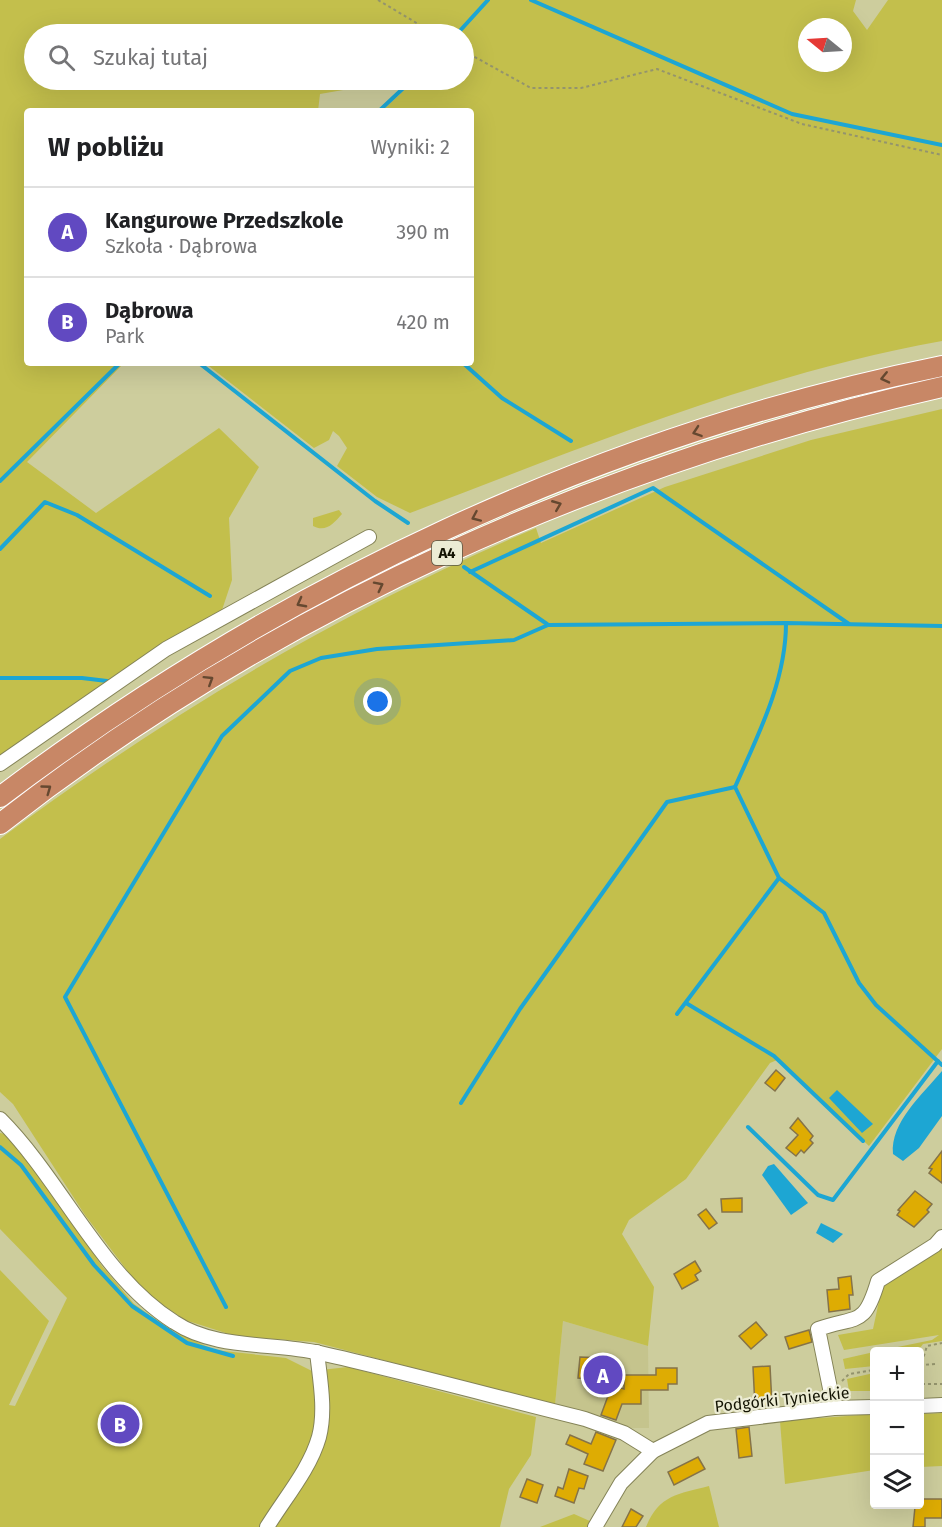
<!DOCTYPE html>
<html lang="pl">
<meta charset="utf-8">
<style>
:root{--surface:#fff;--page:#f6f6f6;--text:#202124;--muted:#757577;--line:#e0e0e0;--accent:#6149c1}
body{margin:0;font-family:"Fira Sans",sans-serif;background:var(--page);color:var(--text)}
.controls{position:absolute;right:18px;bottom:18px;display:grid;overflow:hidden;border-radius:6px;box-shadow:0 6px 24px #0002}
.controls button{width:54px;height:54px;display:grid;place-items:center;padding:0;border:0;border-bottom:2px solid var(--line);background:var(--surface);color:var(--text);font:30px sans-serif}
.compass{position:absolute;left:798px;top:18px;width:54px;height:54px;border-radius:50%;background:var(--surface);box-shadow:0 6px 24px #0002;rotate:288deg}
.you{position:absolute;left:378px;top:702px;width:21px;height:21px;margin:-15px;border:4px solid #fff;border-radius:50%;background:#1a73e8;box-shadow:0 0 0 9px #1a73e833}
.badge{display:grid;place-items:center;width:39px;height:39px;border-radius:50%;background:var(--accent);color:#fff;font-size:20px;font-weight:700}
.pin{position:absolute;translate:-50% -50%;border:3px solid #fff;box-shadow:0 2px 6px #0006}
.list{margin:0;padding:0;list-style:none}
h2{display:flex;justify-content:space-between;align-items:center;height:78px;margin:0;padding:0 24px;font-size:26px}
h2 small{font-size:20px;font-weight:400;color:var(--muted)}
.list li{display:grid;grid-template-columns:39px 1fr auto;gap:18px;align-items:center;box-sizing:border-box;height:90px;padding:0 24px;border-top:2px solid var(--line)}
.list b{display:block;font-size:22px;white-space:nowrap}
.list p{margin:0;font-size:20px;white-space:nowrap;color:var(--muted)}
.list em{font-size:20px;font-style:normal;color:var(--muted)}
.icon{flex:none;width:33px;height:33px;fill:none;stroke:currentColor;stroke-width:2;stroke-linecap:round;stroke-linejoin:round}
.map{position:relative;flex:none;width:942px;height:1527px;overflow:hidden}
.search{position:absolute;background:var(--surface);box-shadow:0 6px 24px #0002;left:24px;top:24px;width:450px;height:66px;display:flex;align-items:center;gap:15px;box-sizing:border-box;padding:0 21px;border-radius:33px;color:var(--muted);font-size:22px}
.panel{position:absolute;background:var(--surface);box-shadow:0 6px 24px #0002;left:24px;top:108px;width:450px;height:258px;border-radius:6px}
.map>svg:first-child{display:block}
.built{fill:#c5c48d}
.green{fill:#c3bf4c;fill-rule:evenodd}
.water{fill:#1da6d3}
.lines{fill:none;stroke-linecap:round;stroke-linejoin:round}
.stream{stroke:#1da6d3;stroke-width:4}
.building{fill:#deac03;stroke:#857349;stroke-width:1.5}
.minor-casing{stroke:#848357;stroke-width:16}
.highway-casing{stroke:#fff;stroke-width:22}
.path{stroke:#94946d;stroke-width:2;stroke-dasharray:3 3;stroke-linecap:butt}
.minor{stroke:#fff;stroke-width:14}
.highway{stroke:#c88766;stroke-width:20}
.oneway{stroke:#654830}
.labels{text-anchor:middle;stroke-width:4.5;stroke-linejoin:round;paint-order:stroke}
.shield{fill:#ececd4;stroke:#555542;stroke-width:1.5}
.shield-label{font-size:15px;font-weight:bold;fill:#141403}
.street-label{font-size:16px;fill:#141403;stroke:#ececd4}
</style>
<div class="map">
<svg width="942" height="1527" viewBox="0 0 942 1527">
<rect width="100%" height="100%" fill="#cdcd9d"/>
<path class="built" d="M563 1321 648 1346 649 1428H626L600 1417 555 1405Z"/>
<g class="green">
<path d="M0 0H856L853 11 867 30 888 0H942V341C758 374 584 447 410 513L377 497 337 466 347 448 339 436 333 431 329 440 314 448 205 363H471V111H382L415 80H464V34H403L391 24 374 34H34V80H375L372 85 320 94 318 111H27V363H124L27 462 96 513 219 428 259 467 229 518 232 580 221 613 0 757ZM807 27H843V63H807Z"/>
<path d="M942 409V1049L869 1146 777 1060 770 1063 686 1179 629 1220 622 1234 654 1287 648 1346 563 1321 555 1405 314 1342 235 1336 185 1320 156 1300 132 1277 85 1215 13 1104 0 1092V839C168 714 342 610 536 528L541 543 665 487 811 440Z"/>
<path d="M339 510 342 514C334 523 326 533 313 526V518Z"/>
<path d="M0 1133 5 1134 40 1175 102 1266 134 1304 174 1332 215 1350 286 1358 312 1371 348 1367 536 1417 531 1455 509 1489 500 1527H0V1270L49 1321 9 1405 15 1406 67 1298 0 1229Z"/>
<path d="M942 1247V1341L923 1344 920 1348V1356V1352L878 1351 932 1340 939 1335 844 1350 838 1335 873 1329 882 1287Z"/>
<path d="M874 1352V1366L845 1369 843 1359Z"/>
<path d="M874 1373V1391H849L847 1379Z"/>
<path d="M942 1413V1466L920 1467V1414Z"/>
<path d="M874 1414V1470L785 1484 780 1421Z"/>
<path d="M709 1486 719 1527H646C659 1495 678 1494 709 1486Z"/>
<path d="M574 1514 592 1522 590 1527H540Z"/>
</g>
<g class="water">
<path d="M942 1071V1116L919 1148 903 1161 893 1154C890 1122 923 1094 942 1071Z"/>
<path d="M837 1090 873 1124 862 1133 829 1098Z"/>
<path d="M774 1164 808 1203 791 1215 762 1175 768 1166Z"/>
<path d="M821 1223 843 1234 833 1243 816 1233Z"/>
</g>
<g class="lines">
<g class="stream">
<path d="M531 0 792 114 942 145"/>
<path d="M457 34 488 0"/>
<path d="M379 111 412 80"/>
<path d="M199 363 375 501 408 523"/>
<path d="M463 363 502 398 571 441"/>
<path d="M0 481 120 363"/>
<path d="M0 549 45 502 77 515 210 596"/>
<path d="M464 567 547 624"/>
<path d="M470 572 653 488 849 624"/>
<path d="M0 678H82L107 681"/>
<path d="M735 787 779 878 824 913 859 983 876 1005 942 1065"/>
<path d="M735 787C758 735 786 681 786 623"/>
<path d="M686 1003 774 1056 863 1141"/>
<path d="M677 1014 779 878"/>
<path d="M461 1103 520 1009 667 802 735 787"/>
<path d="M748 1127 818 1195 833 1200 938 1061"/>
<path d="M0 1147 21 1165 94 1265 132 1306 187 1343 233 1356"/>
<path d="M226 1307 65 997 222 736 290 671 321 658 377 649 514 640 548 625 786 623 942 626"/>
</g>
</g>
<g class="building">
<path d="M776 1070 785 1078 775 1091 765 1083Z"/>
<path d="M798 1118 813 1136 810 1140 813 1143 804 1153 801 1150 796 1156 786 1148 798 1135 790 1128Z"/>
<path d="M942 1151V1183L929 1173 932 1169 929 1168Z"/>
<path d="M915 1191 932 1204 927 1210 929 1212 914 1227 897 1215 900 1211 898 1210Z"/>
<path d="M742 1198V1212H722L721 1199Z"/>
<path d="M706 1209 717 1223 709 1229 698 1215Z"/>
<path d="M695 1261 701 1271 695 1275 698 1280 682 1289 674 1274Z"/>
<path d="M851 1276 853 1295H849L850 1309 829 1312 827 1290 839 1289 838 1278Z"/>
<path d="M756 1322 767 1335 751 1349 739 1336Z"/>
<path d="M809 1330 812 1342 789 1349 785 1337Z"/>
<path d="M580 1357 603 1358 601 1380 578 1378Z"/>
<path d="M770 1366 772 1405 755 1407 753 1367Z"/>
<path d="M656 1368H677V1384H668V1390H641V1404H622L616 1420 601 1415 612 1385 624 1389V1375H656Z"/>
<path d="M749 1427 752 1456 739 1458 736 1429Z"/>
<path d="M596 1432 616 1440 603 1471 584 1464 588 1454 566 1444 570 1435 591 1444Z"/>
<path d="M698 1457 705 1469 674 1485 668 1472Z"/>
<path d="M569 1469 588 1476 584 1489 579 1488 574 1503 555 1496 558 1487 563 1489Z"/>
<path d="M527 1479 543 1485 537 1503 520 1497Z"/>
<path d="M920 1499H942V1518H925V1527H913L915 1507H920Z"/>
<path d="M631 1509 643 1516 636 1527H622Z"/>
</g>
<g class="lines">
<g class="minor-casing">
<g id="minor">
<path d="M0 764 166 649 369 537"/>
<path d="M0 1119C62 1181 100 1275 174 1322 216 1350 272 1342 320 1353 408 1373 496 1397 585 1419L624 1433 653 1451"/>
<path d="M920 1406 942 1405"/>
<path d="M834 1408 818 1329C858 1315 864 1328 878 1281L935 1245 942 1237"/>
<path d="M267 1527C284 1499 310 1469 319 1437 326 1410 320 1380 317 1352"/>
<path d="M595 1527 621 1483 653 1451 708 1423 834 1408 874 1407"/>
</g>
</g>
<g class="highway-casing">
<g id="highway">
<path d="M0 797C277 588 601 435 942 366"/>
<path d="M0 824C276 608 602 464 942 387"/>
</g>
</g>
<g class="path">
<path d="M378 0 435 34"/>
<path d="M464 51 531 88H581L657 69 802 124 942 155"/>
<path d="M920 1365 936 1364"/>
<path d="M842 1381 849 1374 874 1370"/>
<path d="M922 1384H942"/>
<path d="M923 1392 921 1365 927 1346 942 1343"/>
</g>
<use href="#minor" class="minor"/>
<use href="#highway" class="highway"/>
</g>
<defs><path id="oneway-chevron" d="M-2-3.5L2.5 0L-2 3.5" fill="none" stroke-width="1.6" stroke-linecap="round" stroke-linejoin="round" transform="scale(1.5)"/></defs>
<g class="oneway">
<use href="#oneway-chevron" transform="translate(885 378) rotate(167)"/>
<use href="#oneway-chevron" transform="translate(697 432) rotate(161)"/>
<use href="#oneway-chevron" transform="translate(557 505) rotate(-22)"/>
<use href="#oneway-chevron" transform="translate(476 517) rotate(156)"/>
<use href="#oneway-chevron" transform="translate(379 586) rotate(-27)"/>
<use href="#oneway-chevron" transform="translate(301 603) rotate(152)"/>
<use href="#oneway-chevron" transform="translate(209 680) rotate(-32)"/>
<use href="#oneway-chevron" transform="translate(47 789) rotate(-36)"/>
</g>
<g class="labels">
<rect class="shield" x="432" y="541" width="30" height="24" rx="4.5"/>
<g class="shield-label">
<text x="447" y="558">A4</text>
</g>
<g class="street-label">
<text transform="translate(782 1399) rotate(-6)" y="6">Podgórki Tynieckie</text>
</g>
</g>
</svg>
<div class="controls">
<button>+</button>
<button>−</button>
<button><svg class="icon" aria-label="layers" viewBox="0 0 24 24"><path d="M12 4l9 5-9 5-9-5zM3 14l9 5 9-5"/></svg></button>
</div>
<svg class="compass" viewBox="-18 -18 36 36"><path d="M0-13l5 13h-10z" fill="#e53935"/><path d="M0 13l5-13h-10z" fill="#757577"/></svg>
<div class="you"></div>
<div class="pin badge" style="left:603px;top:1375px">A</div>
<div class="pin badge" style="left:120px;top:1424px">B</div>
<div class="search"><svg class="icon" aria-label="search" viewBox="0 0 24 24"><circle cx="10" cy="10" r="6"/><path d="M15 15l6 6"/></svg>Szukaj tutaj</div>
<section class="panel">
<h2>W pobliżu<small>Wyniki: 2</small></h2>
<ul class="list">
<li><span class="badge">A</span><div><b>Kangurowe Przedszkole</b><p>Szkoła · Dąbrowa</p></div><em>390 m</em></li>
<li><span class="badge">B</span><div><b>Dąbrowa</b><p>Park</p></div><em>420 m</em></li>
</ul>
</section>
</div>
